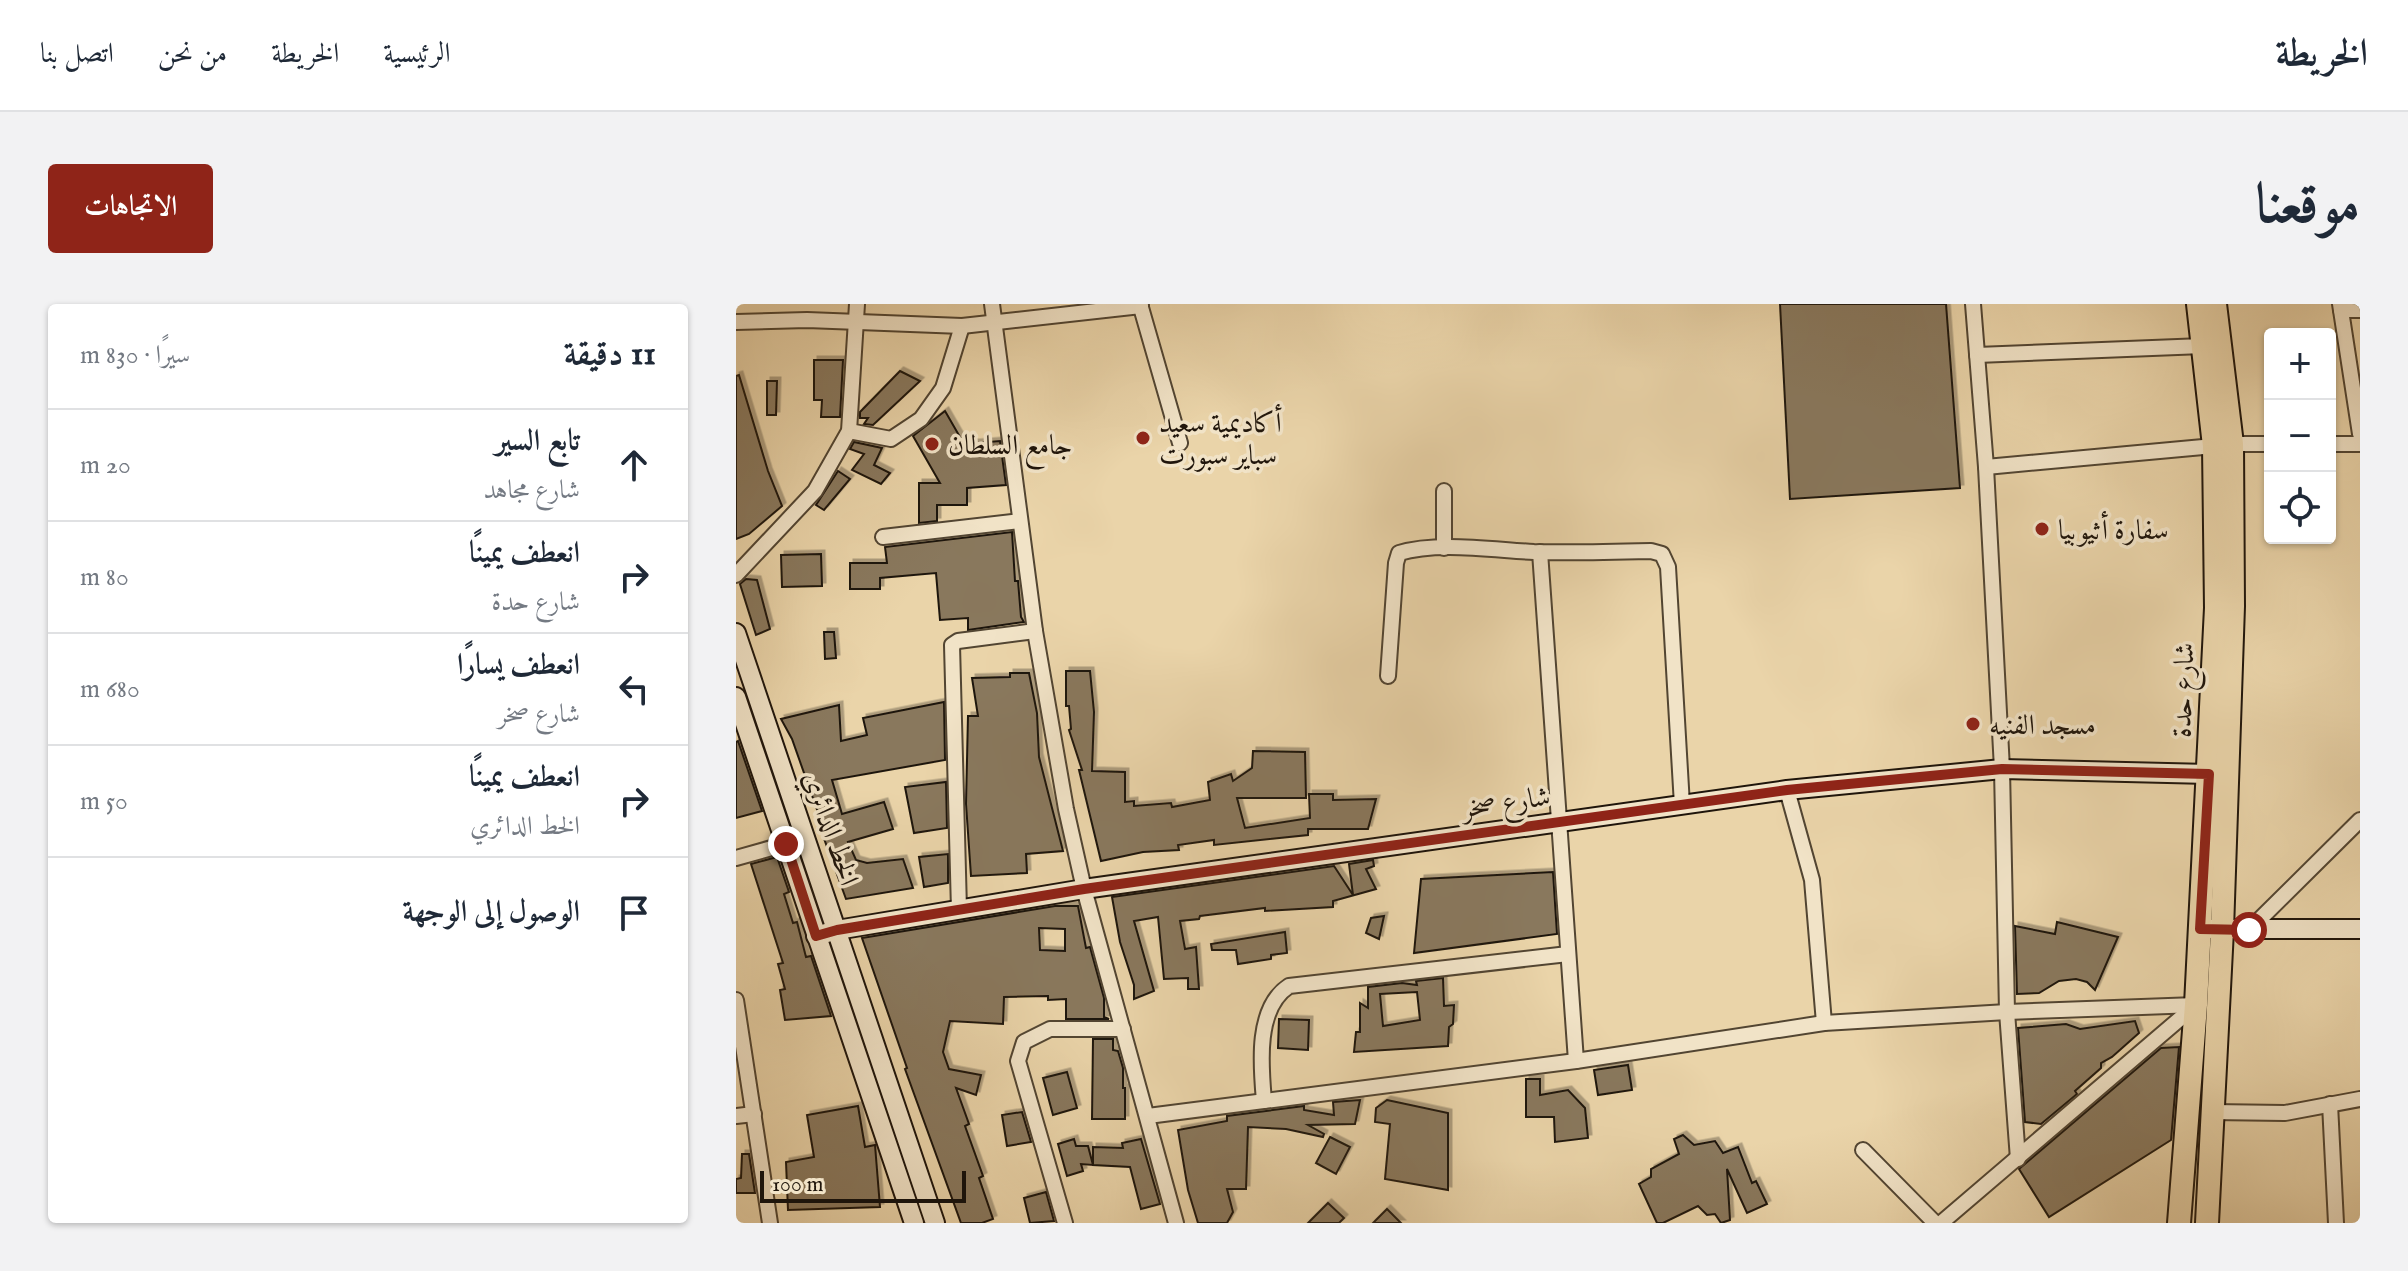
<!DOCTYPE html>
<html lang="ar">
<meta charset="utf-8">
<style>
:root{--surface:#fff;--page:#f2f2f3;--text:#1f2937;--muted:#747a83;--line:#e0e1e3;--accent:#8f2418}
body{margin:0;font-family:"IM FELL English",Amiri,serif;background:var(--page);color:var(--text);direction:rtl}
.controls{position:absolute;right:24px;top:24px;display:grid;overflow:hidden;border-radius:8px;box-shadow:0 2px 6px #0004}
.controls button{width:72px;height:72px;display:grid;place-items:center;padding:0;border:0;border-bottom:2px solid var(--line);background:var(--surface);color:var(--text);font:40px sans-serif}
.scale{position:absolute;left:24px;bottom:20px;width:206px;box-sizing:border-box;padding-left:8px;border:4px solid #1f150b;border-top:0;font-size:22px;line-height:28px;white-space:nowrap;color:#1f150b;-webkit-text-stroke:6px #f1e3c7;paint-order:stroke}
.stop{position:absolute;width:24px;height:24px;margin:-18px;border:6px solid #8f2418;border-radius:50%;background:#fff}
.stop.end{background:#8f2418;border-color:#fff;box-shadow:0 2px 8px #0008}
.list{margin:0;padding:0;list-style:none}
h2{display:flex;justify-content:space-between;align-items:center;height:104px;margin:0;padding:0 32px;font-size:34px}
h2 small{font-size:26px;font-weight:400;color:var(--muted)}
.list li{display:grid;grid-template-columns:52px 1fr auto;gap:24px;align-items:center;box-sizing:border-box;height:112px;padding:0 32px;border-top:2px solid var(--line)}
.list b{display:block;font-size:30px;white-space:nowrap}
.list p{margin:0;font-size:26px;white-space:nowrap;color:var(--muted)}
.list em{font-size:26px;font-style:normal;color:var(--muted)}
.icon{flex:none;width:44px;height:44px;fill:none;stroke:currentColor;stroke-width:2;stroke-linecap:round;stroke-linejoin:round}
.map{position:relative;flex:none;width:1624px;height:919px;overflow:hidden;direction:ltr;border-radius:8px}
header{display:flex;align-items:center;gap:48px;box-sizing:border-box;height:112px;padding:0 40px;background:var(--surface);border-bottom:2px solid var(--line)}
header strong{font-size:38px}
nav{display:flex;gap:44px;margin-inline-start:auto;font-size:28px}
.intro{display:flex;align-items:center;justify-content:space-between;box-sizing:border-box;height:192px;padding:0 48px}
h1{margin:0;font-size:56px}
.button{padding:20px 36px;border-radius:8px;background:var(--accent);color:#fff;font-size:28px;font-weight:700}
main{display:flex;gap:48px;padding:0 48px}
aside{flex:1;background:var(--surface);border-radius:8px;box-shadow:0 2px 6px #0004}
.map>svg:first-child{display:block}
.building{fill:#89785d;stroke:#1f150b;stroke-width:2;fill-rule:evenodd;filter:url(#shadow)}
.lines{fill:none;stroke-linecap:round;stroke-linejoin:round}
.street-casing{stroke:#524532;stroke-width:18}
.secondary-casing{stroke:#1f150b;stroke-width:22}
.primary-casing{stroke:#1f150b;stroke-width:26}
.street{stroke:#f1e3c7;stroke-width:14}
.secondary{stroke:#f1e3c7;stroke-width:18}
.primary{stroke:#ead4a9;stroke-width:22}
.route{stroke:#8f2418;stroke-width:10}
.poi-dot{fill:#8f2418;stroke:#f1e3c7;stroke-width:3}
.labels{text-anchor:middle;stroke-width:7;stroke-linejoin:round;paint-order:stroke}
.poi-label{font-size:28px;fill:#1f150b;stroke:#f1e3c7;text-anchor:start}
.street-label{font-size:28px;fill:#1f150b;stroke:#f1e3c7}
</style>
<header>
<strong>الخريطة</strong>
<nav><a>الرئيسية</a><a>الخريطة</a><a>من نحن</a><a>اتصل بنا</a></nav>
</header>
<div class="intro"><h1>موقعنا</h1><a class="button">الاتجاهات</a></div>
<main>
<div class="map">
<svg width="1624" height="919" viewBox="0 0 1624 919">
<defs>
<filter id="shadow"><feDropShadow dx="3.5" dy="-3.5" stdDeviation="0" flood-color="#0004"/></filter>
</defs>
<rect width="100%" height="100%" fill="#ead4a9"/>
<filter id="stains"><feTurbulence type="fractalNoise" baseFrequency=".0025" numOctaves="4"/><feColorMatrix values="0 0 0 0 .2 0 0 0 0 .09 0 0 0 0 .02 0 0 0 .5 -.17"/></filter>
<radialGradient id="worn" r=".72"><stop offset=".6" stop-color="#630" stop-opacity="0"/><stop offset="1" stop-color="#630" stop-opacity=".3"/></radialGradient>
<g class="building">
<path d="M1044 0H1210L1224 184 1054 195Z"/>
<path d="M78 56H107L104 113H85L86 96H78Z"/>
<path d="M164 67 184 77 137 121 128 120 132 114H124V108Z"/>
<path d="M3 71 32 167 46 202 13 230 0 235V72Z"/>
<path d="M31 77H41L40 111H31Z"/>
<path d="M209 107 228 140 264 137 270 181 231 184V201H201V217L183 219V179H204L177 132Z"/>
<path d="M118 138 146 144 138 161 154 169 145 180 116 166 128 150 114 145Z"/>
<path d="M102 167 114 175 88 206 80 201Z"/>
<path d="M276 228 279 277H282L285 313 288 318 232 326V314L204 316 200 269 144 274V285H114V259H151L149 243Z"/>
<path d="M85 250 86 282 46 283 45 251Z"/>
<path d="M10 275 21 276 34 325 20 331 4 280Z"/>
<path d="M88 328H98L100 354 89 355Z"/>
<path d="M330 367H354L358 408 356 467 389 468V498L398 497V502L435 499 436 503 474 496 472 478 495 470 497 477 516 464 517 447 569 448 570 494H501L509 524 574 514 573 490H597V496L640 495 632 525H572V531L478 541V536L442 541 443 546 407 548 365 557 343 466H346L333 426 335 425 333 402H330Z"/>
<path d="M274 369H293L301 409 303 453 327 547 290 550 291 569 235 572 230 500 232 412H242L236 374 274 373Z"/>
<path d="M208 398 209 456 96 476 106 510 148 498 157 525 112 538 120 556 131 559 167 555 177 584 110 595 82 518 85 517 56 435 45 415 103 401 105 437 131 431 127 414Z"/>
<path d="M2 437 26 507 0 514V438Z"/>
<path d="M210 478 211 524 178 529 169 483Z"/>
<path d="M212 550V579L188 583 183 553Z"/>
<path d="M41 553 53 588 48 590 57 619 61 618 70 653 75 652 95 712 49 716 44 686 49 685 42 660 47 659 15 560Z"/>
<path d="M637 556 638 562 630 565 640 585 597 597V603L529 607V604L464 612 463 615 444 617 449 645 460 643 463 685H452V674L428 675 422 613 398 617 418 687 398 695V681L384 638 376 593 598 562 617 591 613 560Z"/>
<path d="M817 568 821 630 678 649 685 575Z"/>
<path d="M319 602H342L350 644 354 643 368 694V713L373 715H330V695L312 696V692L268 693 267 720 214 717 207 748 213 765 245 771 240 791 220 784 233 820 229 822 247 872 243 874 257 915 246 919H225L169 765 171 764 126 634ZM303 624 329 625V647L304 646Z"/>
<path d="M648 612 643 635 630 629 635 614Z"/>
<path d="M1321 618 1382 633 1359 686 1351 678 1340 675 1323 677 1303 689 1281 690 1279 622 1319 630Z"/>
<path d="M549 628 551 649 535 651V655L502 660 500 646H476L475 640Z"/>
<path d="M707 674 708 702 718 701 717 720 713 723 712 742 618 748 620 728H624V699L632 704V683L666 679 681 681 680 677ZM681 688 684 716 647 722 644 690Z"/>
<path d="M543 715 573 716 572 746 542 744Z"/>
<path d="M1399 717 1403 729 1376 753 1365 759V764L1339 787 1341 790 1305 820 1289 818 1282 724 1330 720 1344 725Z"/>
<path d="M357 735H377V746L382 747 387 764V784H389V815H356Z"/>
<path d="M1443 743 1435 836 1313 913 1283 865 1425 744Z"/>
<path d="M892 761 896 786 862 791 858 766Z"/>
<path d="M331 768 341 804 317 811 307 774Z"/>
<path d="M790 775H804V791L832 786 849 804 852 834 819 838 818 813H790Z"/>
<path d="M624 796 619 820 572 821 588 830 587 833 550 825 512 823 510 885H491L497 908 491 919H462L452 886 442 826 491 817V812L568 802V806L598 811 597 798Z"/>
<path d="M651 796 712 809V886L649 875 654 820 639 818 640 804Z"/>
<path d="M122 802 129 843 139 841 144 903 52 906 50 858 78 853 71 811Z"/>
<path d="M286 808 295 838 271 842 266 811Z"/>
<path d="M947 831 958 841 979 837 987 849 1002 843 1016 879 1020 877 1031 900 1011 909 991 865 994 916 985 919 979 910 971 911 962 902 927 919H921L903 880 915 873V865L943 850 938 835Z"/>
<path d="M594 833 614 843 600 870 580 859Z"/>
<path d="M338 835 340 842H352L357 861 345 860 347 867 331 872 322 840Z"/>
<path d="M405 835 424 900 405 905 394 863 357 861V843L387 844 386 839Z"/>
<path d="M6 850H13L19 889H0V875L5 874Z"/>
<path d="M310 888 318 917 294 919 288 894Z"/>
<path d="M592 899 608 914 603 919H572Z"/>
<path d="M651 905 665 919H637Z"/>
</g>
<g class="lines">
<g class="street-casing">
<g id="street">
<path d="M256 0 299 327 330 505 348 585 440 919"/>
<path d="M404 0 444 139"/>
<path d="M1237 0 1250 163 1266 465 1271 708 1282 855"/>
<path d="M1604 0 1624 130"/>
<path d="M1605 6H1624"/>
<path d="M0 18 71 16 226 22 405 2"/>
<path d="M1241 51 1467 42"/>
<path d="M113 127 155 135 185 115 207 84 226 22"/>
<path d="M1496 140H1534"/>
<path d="M1594 140H1624"/>
<path d="M1250 163 1478 142"/>
<path d="M708 187V244"/>
<path d="M147 233 284 217"/>
<path d="M804 248 840 757"/>
<path d="M0 271 79 187 113 127 121 0"/>
<path d="M652 372 660 259 663 249C701 237 758 246 798 248 837 249 876 248 915 247L926 250 932 263 946 501"/>
<path d="M1051 486 1076 576 1088 719"/>
<path d="M0 554 50 540"/>
<path d="M223 606 216 341 222 337 299 327"/>
<path d="M1513 626 1624 516"/>
<path d="M0 696 34 919"/>
<path d="M528 797C525 763 519 704 553 682L832 650"/>
<path d="M1594 800 1600 919"/>
<path d="M1476 808 1549 809 1624 795"/>
<path d="M0 812 18 810"/>
<path d="M412 812 840 757 1088 719 1271 708 1460 701"/>
<path d="M1127 846 1199 919"/>
<path d="M329 919 282 757 288 738 314 725H387"/>
<path d="M1205 919 1460 701"/>
</g>
</g>
<g class="secondary-casing">
<g id="secondary">
<path d="M0 329 199 919"/>
<path d="M0 393 178 919"/>
<path d="M1475 625H1624"/>
<path d="M80 632 101 626 348 585 1051 486 1266 465 1473 470"/>
</g>
</g>
<g class="primary-casing">
<g id="primary">
<path d="M1443 919 1460 701 1480 304 1478 142 1462 0"/>
<path d="M1471 919 1486 626 1497 302 1496 140 1479 0"/>
</g>
</g>
<use href="#street" class="street"/>
<use href="#secondary" class="secondary"/>
<use href="#primary" class="primary"/>
</g>
<g class="lines">
<path class="route" d="M50 540 80 632 101 626 348 585 1051 486 1266 465 1473 470 1464 625 1513 626"/>
</g>
<g class="poi-dot">
<circle cx="407" cy="134" r="8"/>
<circle cx="196" cy="140" r="8"/>
<circle cx="1306" cy="225" r="8"/>
<circle cx="1237" cy="420" r="8"/>
</g>
<g class="labels">
<g class="poi-label">
<text x="423" y="128">أكاديمية سعيد<tspan x="423" dy="32">سباير سبورت</tspan></text>
<text x="212" y="150">جامع السلطان</text>
<text x="1322" y="235">سفارة أثيوبيا</text>
<text x="1253" y="430">مسجد الفنيه</text>
</g>
<g class="street-label">
<text transform="translate(1446 386) rotate(-88)" y="10">شارع حدة</text>
<text transform="translate(770 497) rotate(-8)" y="10">شارع صخر</text>
<text transform="translate(96 524) rotate(71)" y="10">الخط الدائري</text>
</g>
</g>
<rect width="100%" height="100%" filter="url(#stains)"/>
<rect width="100%" height="100%" fill="url(#worn)"/>
</svg>
<div class="controls">
<button>+</button>
<button>−</button>
<button><svg class="icon" aria-label="locate" viewBox="0 0 24 24"><circle cx="12" cy="12" r="6"/><path d="M12 2v4M12 18v4M2 12h4M18 12h4"/></svg></button>
</div>
<div class="scale">100 m</div>
<div class="stop" style="left:1513px;top:626px"></div>
<div class="stop end" style="left:50px;top:540px"></div>
</div>
<aside>
<h2>11 دقيقة<small>سيرًا · 830 m</small></h2>
<ul class="list">
<li><svg class="icon" aria-label="ahead" viewBox="0 0 24 24"><path d="M12 20V5M6 11l6-6 6 6"/></svg><div><b>تابع السير</b><p>شارع مجاهد</p></div><em>20 m</em></li>
<li><svg class="icon" aria-label="right" viewBox="0 0 24 24"><path d="M7 20v-9h11M14 6l5 5-5 5"/></svg><div><b>انعطف يمينًا</b><p>شارع حدة</p></div><em>80 m</em></li>
<li><svg class="icon" aria-label="left" viewBox="0 0 24 24"><path d="M17 20v-9H6M10 6l-5 5 5 5"/></svg><div><b>انعطف يسارًا</b><p>شارع صخر</p></div><em>680 m</em></li>
<li><svg class="icon" aria-label="right" viewBox="0 0 24 24"><path d="M7 20v-9h11M14 6l5 5-5 5"/></svg><div><b>انعطف يمينًا</b><p>الخط الدائري</p></div><em>50 m</em></li>
<li><svg class="icon" aria-label="arrive" viewBox="0 0 24 24"><path d="M6 21V4h12l-3 4 3 4H6"/></svg><div><b>الوصول إلى الوجهة</b></div></li>
</ul>
</aside>
</main>
